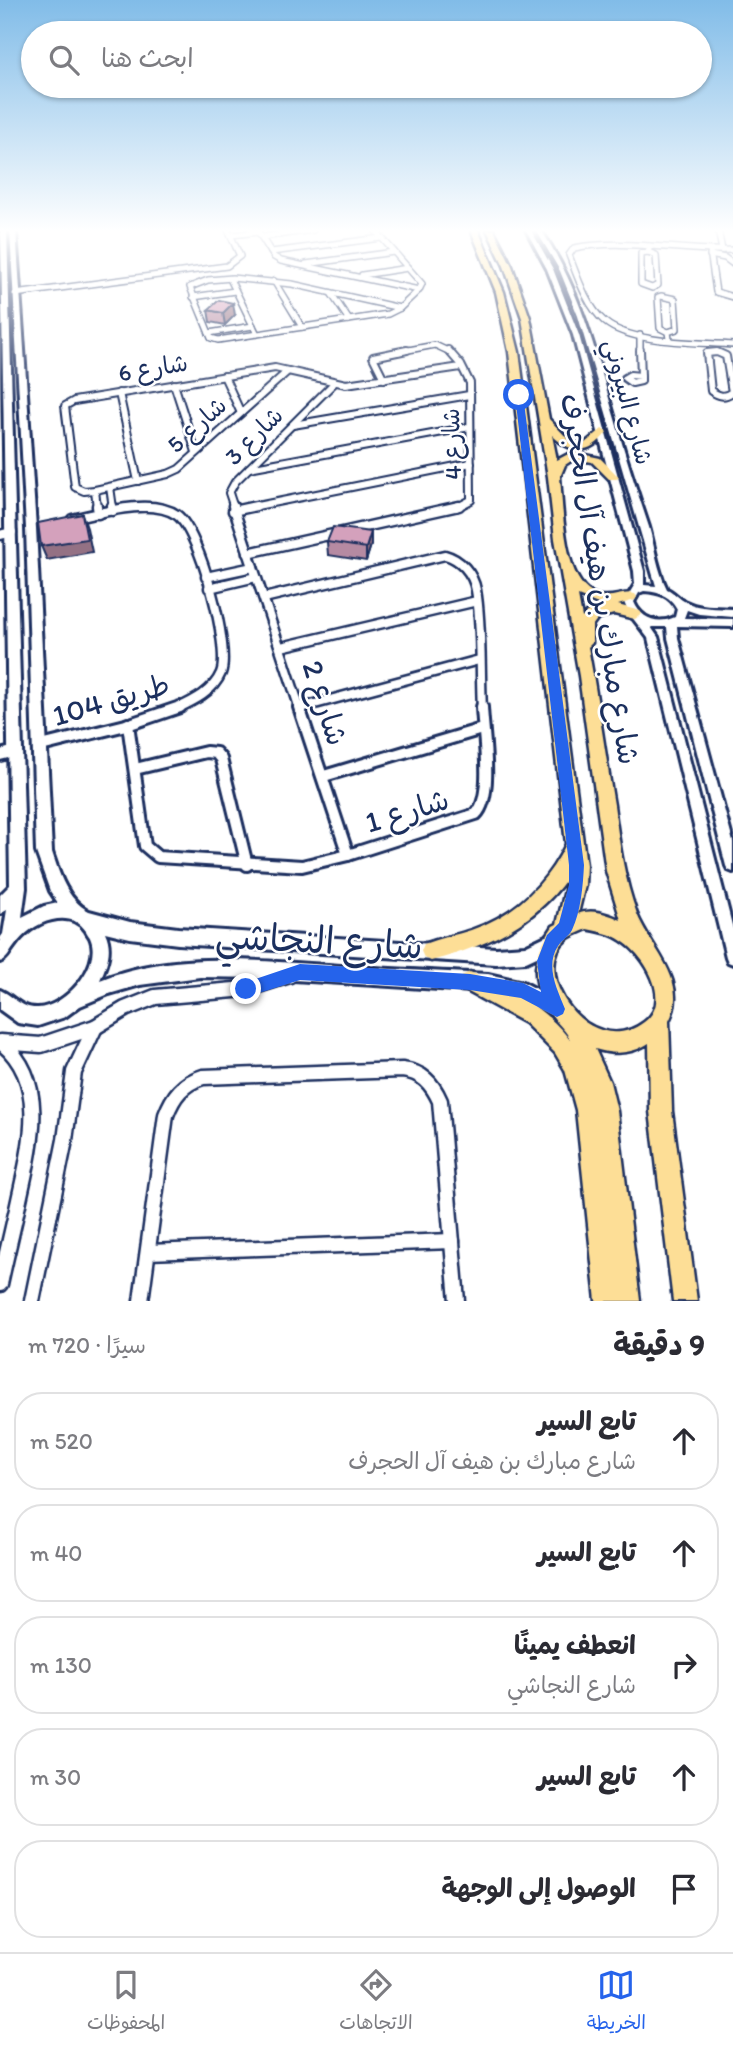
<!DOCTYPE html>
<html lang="ar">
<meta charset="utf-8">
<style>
:root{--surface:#fff;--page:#f2f2f3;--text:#2b2b33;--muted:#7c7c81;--line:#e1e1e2;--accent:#2563eb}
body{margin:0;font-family:Itim,"Playpen Sans Arabic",sans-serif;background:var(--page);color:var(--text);direction:rtl}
.stop{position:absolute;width:21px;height:21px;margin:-16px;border:5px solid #2563eb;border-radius:50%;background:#fff}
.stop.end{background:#2563eb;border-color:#fff;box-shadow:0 2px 7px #0008}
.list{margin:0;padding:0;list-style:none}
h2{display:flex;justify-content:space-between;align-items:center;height:91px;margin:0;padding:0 28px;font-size:30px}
h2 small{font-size:23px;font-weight:400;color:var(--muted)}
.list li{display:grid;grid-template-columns:46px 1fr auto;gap:21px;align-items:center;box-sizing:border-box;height:98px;margin:0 14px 14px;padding:0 14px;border:2px solid var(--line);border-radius:28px}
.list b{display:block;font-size:26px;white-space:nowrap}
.list p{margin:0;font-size:23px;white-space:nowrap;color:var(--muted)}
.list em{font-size:23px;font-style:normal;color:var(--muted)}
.icon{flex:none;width:38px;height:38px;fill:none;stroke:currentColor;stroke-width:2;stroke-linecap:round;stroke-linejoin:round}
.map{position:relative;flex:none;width:733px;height:1301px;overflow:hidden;direction:ltr}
.search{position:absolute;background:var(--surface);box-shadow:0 2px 5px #0004;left:21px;right:21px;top:21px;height:77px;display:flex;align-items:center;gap:18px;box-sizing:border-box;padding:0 24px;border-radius:38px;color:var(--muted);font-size:26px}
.sheet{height:651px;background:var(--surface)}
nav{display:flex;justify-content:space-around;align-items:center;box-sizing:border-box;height:98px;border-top:2px solid var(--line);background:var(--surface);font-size:19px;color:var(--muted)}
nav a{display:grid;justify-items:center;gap:4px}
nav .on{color:var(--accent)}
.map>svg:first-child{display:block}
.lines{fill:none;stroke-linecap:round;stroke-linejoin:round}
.minor-far4-casing{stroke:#1b2f5e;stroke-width:8}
.minor-far3-casing{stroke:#1b2f5e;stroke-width:10}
.minor-far2-casing{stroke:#1b2f5e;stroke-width:13}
.minor-far1-casing{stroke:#1b2f5e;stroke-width:16}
.minor-casing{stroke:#1b2f5e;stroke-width:19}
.tertiary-casing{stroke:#1b2f5e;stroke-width:6}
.secondary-casing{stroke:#1b2f5e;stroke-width:6}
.primary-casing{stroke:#1b2f5e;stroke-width:5}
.minor-far4{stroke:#fff;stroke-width:5}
.minor-far3{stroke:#fff;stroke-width:6}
.minor-far2{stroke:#fff;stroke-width:8}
.minor-far1{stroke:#fff;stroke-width:10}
.minor{stroke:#fff;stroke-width:14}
.tertiary{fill:#fff;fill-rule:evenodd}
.secondary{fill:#fff;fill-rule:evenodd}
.primary{fill:#fdde96;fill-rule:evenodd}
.wall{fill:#b68aa2;stroke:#1b2f5e;stroke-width:2}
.shaded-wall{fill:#947184;stroke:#1b2f5e;stroke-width:2}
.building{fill:#d4a1bc;stroke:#1b2f5e;stroke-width:2}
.route{fill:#2563eb}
.labels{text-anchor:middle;stroke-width:5;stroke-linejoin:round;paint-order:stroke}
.far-street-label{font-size:24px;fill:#1b2f5e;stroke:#fff}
.street-label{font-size:30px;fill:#1b2f5e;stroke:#fff}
.near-street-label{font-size:37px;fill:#1b2f5e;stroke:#fff}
</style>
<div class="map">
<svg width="733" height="1301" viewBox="0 0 733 1301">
<rect width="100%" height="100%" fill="#fff"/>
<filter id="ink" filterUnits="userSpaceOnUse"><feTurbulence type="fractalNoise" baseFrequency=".0143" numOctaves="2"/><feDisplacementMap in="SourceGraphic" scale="14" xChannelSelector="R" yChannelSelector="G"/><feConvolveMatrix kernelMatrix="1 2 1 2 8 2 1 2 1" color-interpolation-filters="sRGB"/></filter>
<g filter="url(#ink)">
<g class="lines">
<g class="minor-far4-casing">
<g id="minor-far4">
<path d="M257 230 274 257 281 261 419 290"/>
<path d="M375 230 422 284 419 290"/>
<path d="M718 230 722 250"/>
<path d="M231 235 258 232"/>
<path d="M262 237 313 230"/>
<path d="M733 250C680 252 626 238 574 248L569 255C577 276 587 307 605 322 631 344 700 342 733 345"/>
<path d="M710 251 716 292 733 297"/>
<path d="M271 252 381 238"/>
<path d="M648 252 656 255 658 285 652 288 641 284V253Z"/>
<path d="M648 252 650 246"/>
<path d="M710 255 725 258 733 264"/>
<path d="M306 264 394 252"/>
<path d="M362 275 408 268"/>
<path d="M232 278 292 284 400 308 388 314 218 340 211 338 190 287 208 280Z"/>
<path d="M230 279 257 334"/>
<path d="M274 281 302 327"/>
<path d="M331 293 349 320"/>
<path d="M15 294 227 266 240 256 228 230"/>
<path d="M661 296 675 299 677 329 668 332 660 328 658 297Z"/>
<path d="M193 297 235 291"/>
<path d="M400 308 419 290"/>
<path d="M668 332 669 339"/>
<path d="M209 333 253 326"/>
<path d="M640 335V352"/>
<path d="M398 352 435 345 450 352"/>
</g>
</g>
<g class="minor-far3-casing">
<g id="minor-far3">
<path d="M448 350 461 365 470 383 471 500 456 508"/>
<path d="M640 350 641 376"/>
<path d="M717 352 726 356 732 392C724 398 719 396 711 391L707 353Z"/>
<path d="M275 368 288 371 179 469 168 474 95 490 84 491 75 487 65 406 74 401Z"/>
<path d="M288 371 346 384 461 367"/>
<path d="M630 375 641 376V381L632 383 625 378Z"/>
<path d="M224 376 240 411"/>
<path d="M384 379 373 357 407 350"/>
<path d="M174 384 196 452"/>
<path d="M119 393 138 481"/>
<path d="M293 425 469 395"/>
<path d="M249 468 470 427"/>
<path d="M110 487 113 508"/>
<path d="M95 490 97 508"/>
<path d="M128 508H154"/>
<path d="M234 508 229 493 235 482 334 383"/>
<path d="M247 508 471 463"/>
</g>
</g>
<g class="minor-far2-casing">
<g id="minor-far2">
<path d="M97 506 98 514"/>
<path d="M112 506 113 511"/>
<path d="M233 506 300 709"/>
<path d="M233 511 256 506"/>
<path d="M72 519C100 513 152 497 177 515 200 532 231 648 221 673 213 692 193 701 176 709"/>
<path d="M0 535 12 532"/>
<path d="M248 553 459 506"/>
<path d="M206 577 253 567"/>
<path d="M209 588 256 577"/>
<path d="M264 598 445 555C460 559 473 573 476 590 482 623 480 673 482 709"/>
<path d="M281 647 477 601"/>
<path d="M300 708 479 660"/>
</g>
</g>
<g class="minor-far1-casing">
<g id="minor-far1">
<path d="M299 707 348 855"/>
<path d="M300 708 303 707"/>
<path d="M128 724 145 846 158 857 302 866 348 855 476 814C494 796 483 733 482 707"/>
<path d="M41 746 130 724 180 707"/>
<path d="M0 755 16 751"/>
<path d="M135 769 206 752 216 753 221 759 247 865"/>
<path d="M324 776 482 729"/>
</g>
</g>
<g class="minor-casing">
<g id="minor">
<path d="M0 1042 41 1045 95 1027 125 1009 155 997 246 989 290 975"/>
<path d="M148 1252 452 1241"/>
<path d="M0 1284C6 1256 13 1228 19 1200 30 1149 49 1083 3 1044"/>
<path d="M32 1301 65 1140 74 1072 95 1027"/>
<path d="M141 1301 166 1115C173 1096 183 1083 203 1077L402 1070C422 1072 432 1083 440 1101L457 1301"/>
</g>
</g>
<g class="tertiary-casing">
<path id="tertiary" d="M526 230H531L553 269 579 335 644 571V585L656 586 578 316 560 271 536 230H541C580 288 596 353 615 419 625 455 637 491 649 527 655 548 657 569 667 589 674 592 679 599 686 602 699 609 718 608 733 609V617L699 614 687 610 684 618 733 619V627L677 626 678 638 733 842V872L728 870 726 866 668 638 667 627H651L658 637 733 929V964L728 962 726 957 648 638 628 612 624 602 635 584 634 571 573 335 547 269ZM644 591C658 592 670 595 677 609L675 617C658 625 641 619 634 602L639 593Z"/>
</g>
<g class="secondary-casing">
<path id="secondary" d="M1 230H7L26 888 22 917 44 906 58 903 50 891 36 852 26 528 10 230H16L36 528 52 852C59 873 67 900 89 911L130 922 178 928 496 948 525 946 552 933 558 935 560 941 558 947 526 962 496 964 178 944 130 938 105 932C113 949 107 964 100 980 173 950 252 961 328 965 381 969 435 971 488 974L523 982 563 1003 566 1009 563 1015 557 1018 521 999 488 992 261 978 200 977 140 985 109 994 80 1006 65 1017 38 1026 18 1023 0 1010V990C14 996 21 1009 38 1008 64 1007 101 967 91 940 90 936 87 934 86 931 78 919 65 917 52 920 37 923 23 934 14 947 9 953 8 959 0 962V938L3 934 7 910 0 914V895L10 885Z"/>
</g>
<g class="primary-casing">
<path id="primary" d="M471 230H478L504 292 519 352 586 865 585 885 578 914C592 908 608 914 621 920L606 871 579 676 555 539 548 477 522 318 504 266 487 230H494L512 266 530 318 549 419 569 440 576 443H585L602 429 607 432C590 455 572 455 552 435L557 460 572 452 600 458 619 477 617 479H609L592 462 574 459 565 465 560 477C563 508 563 585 597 595 611 600 623 591 635 594L637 597 635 600 618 605 640 611 642 614 635 619 614 614 598 618 592 626V643L588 647C598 700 605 753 614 805 619 842 624 879 637 914 651 949 690 981 669 1021L672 1111 697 1301H673L650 1111 649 1043C633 1054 614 1055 595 1049L610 1082 617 1111 640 1301H596L576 1110 565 1070 555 1053 525 1023 463 989 460 982 463 975 470 972C508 988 545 1007 570 1040 567 1031 559 1026 554 1018 530 983 530 960 553 926L557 924 568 877C534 925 486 946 431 961L424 958 421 951 424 944C439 938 456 935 471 930 514 915 546 885 566 844L509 352 496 292ZM578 596 603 606 588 611 582 618ZM587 929C600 932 611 933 622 941 645 955 673 1001 644 1022 590 1063 527 971 567 939 572 935 581 932 587 929Z"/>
</g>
<use href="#minor-far4" class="minor-far4"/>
<use href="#minor-far3" class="minor-far3"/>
<use href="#minor-far2" class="minor-far2"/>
<use href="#minor-far1" class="minor-far1"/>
<use href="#minor" class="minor"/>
<use href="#tertiary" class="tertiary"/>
<use href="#secondary" class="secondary"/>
<use href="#primary" class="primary"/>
</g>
<g class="wall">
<path d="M208 310 235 315 225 325 210 322Z"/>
<path d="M371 532V545L366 561 328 555 327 542Z"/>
</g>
<g class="shaded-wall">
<path d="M233 303 235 315 225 325 223 313Z"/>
<path d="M82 514 87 528 92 552 47 560 41 546Z"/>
<path d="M371 532V545L366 561V548Z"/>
</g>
<g class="building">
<path d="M219 300 233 303 223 313 208 310Z"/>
<path d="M82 514 87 539 41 546 38 523Z"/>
<path d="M333 527 371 532 366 548 327 542Z"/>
</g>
</g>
<linearGradient id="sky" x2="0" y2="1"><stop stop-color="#81bce8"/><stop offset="0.56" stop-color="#fff"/><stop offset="1" stop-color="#fff" stop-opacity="0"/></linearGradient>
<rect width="733" height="412" fill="url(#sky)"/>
<path class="route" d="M519 393 523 395 584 865C583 885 581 911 572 930 569 936 562 940 558 946 545 966 557 989 565 1009L563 1014 557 1017 521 998 470 990 300 980 246 997 241 995 238 989 241 984 300 964 470 974 523 983 541 992 537 961 547 935 559 923 569 885V865L515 395Z"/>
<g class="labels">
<g class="far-street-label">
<text transform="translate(153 368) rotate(-9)" y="8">شارع 6</text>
<text transform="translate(628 402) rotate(75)" y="8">شارع البيروني</text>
<text transform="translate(197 425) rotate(-42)" y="8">شارع 5</text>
<text transform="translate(254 436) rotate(-45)" y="8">شارع 3</text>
<text transform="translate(452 444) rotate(-92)" y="8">شارع 4</text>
</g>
<g class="street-label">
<text transform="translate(600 579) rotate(81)" y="10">شارع مبارك بن هيف آل الحجرف</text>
<text transform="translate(111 700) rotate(-16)" y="10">طريق 104</text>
<text transform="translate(325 703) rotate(72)" y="10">شارع 2</text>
<text transform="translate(407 811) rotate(-17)" y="10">شارع 1</text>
</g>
<g class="near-street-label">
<text transform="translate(319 940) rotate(3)" y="13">شارع النجاشي</text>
</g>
</g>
</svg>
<div class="stop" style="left:519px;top:395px"></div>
<div class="stop end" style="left:246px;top:989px"></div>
<div class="search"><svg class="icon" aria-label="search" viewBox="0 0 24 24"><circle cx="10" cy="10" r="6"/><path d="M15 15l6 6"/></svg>ابحث هنا</div>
</div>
<section class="sheet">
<h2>9 دقيقة<small>سيرًا · 720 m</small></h2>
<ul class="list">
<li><svg class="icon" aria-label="ahead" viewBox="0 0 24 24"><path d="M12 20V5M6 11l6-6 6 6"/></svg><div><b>تابع السير</b><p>شارع مبارك بن هيف آل الحجرف</p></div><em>520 m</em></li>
<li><svg class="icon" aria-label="ahead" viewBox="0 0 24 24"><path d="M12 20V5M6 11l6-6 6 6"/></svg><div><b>تابع السير</b></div><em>40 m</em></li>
<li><svg class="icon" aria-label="right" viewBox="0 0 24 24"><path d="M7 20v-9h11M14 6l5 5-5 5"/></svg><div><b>انعطف يمينًا</b><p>شارع النجاشي</p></div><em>130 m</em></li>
<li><svg class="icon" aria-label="ahead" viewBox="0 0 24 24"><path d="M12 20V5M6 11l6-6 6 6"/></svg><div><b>تابع السير</b></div><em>30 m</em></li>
<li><svg class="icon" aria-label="arrive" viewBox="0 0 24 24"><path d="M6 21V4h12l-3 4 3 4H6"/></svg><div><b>الوصول إلى الوجهة</b></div></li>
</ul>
</section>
<nav>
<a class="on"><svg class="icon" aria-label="map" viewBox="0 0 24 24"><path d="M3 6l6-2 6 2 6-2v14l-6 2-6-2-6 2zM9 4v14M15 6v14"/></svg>الخريطة</a>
<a><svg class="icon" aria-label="directions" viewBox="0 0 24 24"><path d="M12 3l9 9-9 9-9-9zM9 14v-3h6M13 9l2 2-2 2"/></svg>الاتجاهات</a>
<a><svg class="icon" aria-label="saved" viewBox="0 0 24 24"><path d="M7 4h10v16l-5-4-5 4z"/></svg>المحفوظات</a>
</nav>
